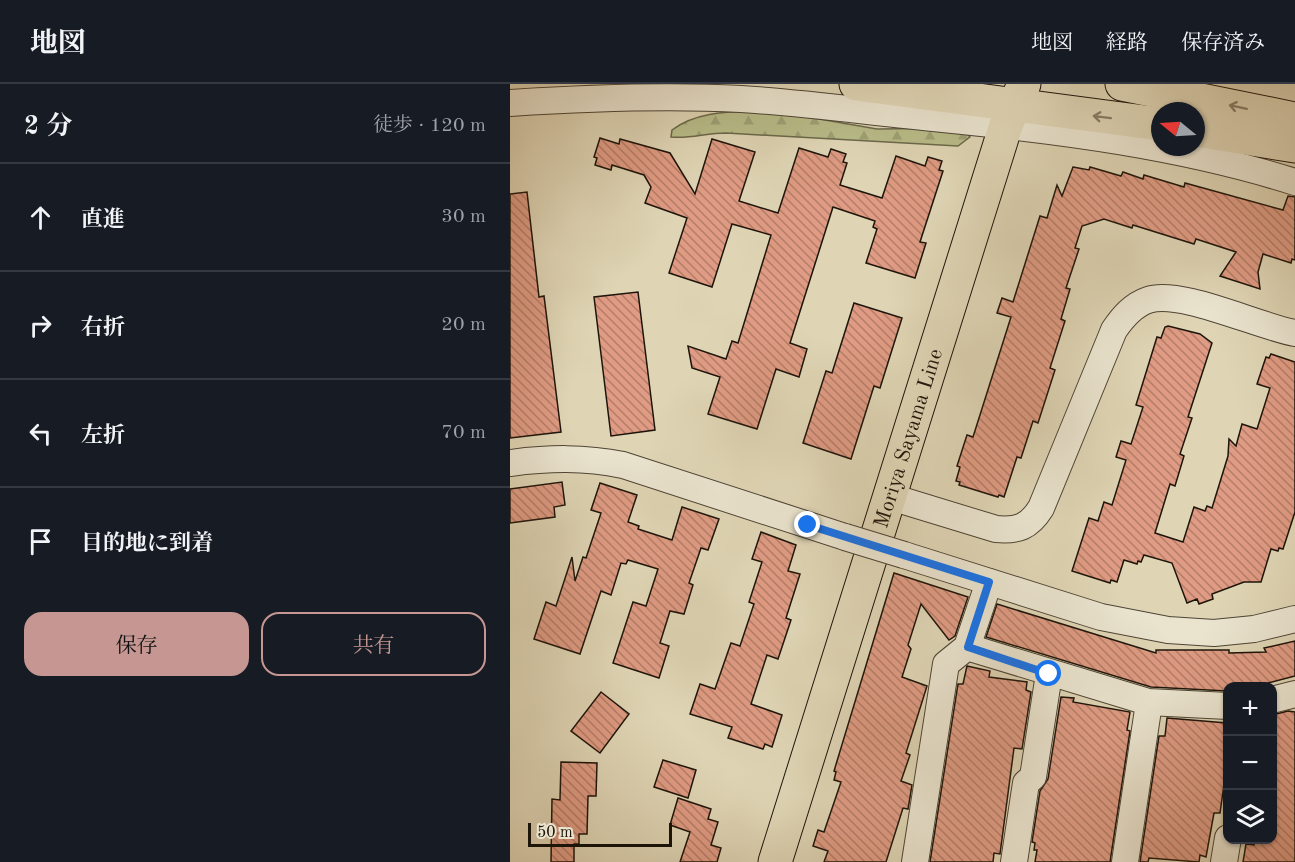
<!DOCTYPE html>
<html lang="ja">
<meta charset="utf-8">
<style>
:root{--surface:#171b24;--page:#242831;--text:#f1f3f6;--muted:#9ea1a6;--line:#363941;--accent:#c59692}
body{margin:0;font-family:"Old Standard TT","Noto Serif JP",serif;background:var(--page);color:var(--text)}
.controls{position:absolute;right:18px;bottom:18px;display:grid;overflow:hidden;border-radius:12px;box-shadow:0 2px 4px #0004}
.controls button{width:54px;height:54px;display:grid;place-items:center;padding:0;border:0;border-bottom:2px solid var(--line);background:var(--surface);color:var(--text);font:30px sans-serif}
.compass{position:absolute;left:641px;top:18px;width:54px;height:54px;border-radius:50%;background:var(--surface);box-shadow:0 2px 4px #0004;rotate:288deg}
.scale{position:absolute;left:18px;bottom:15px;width:144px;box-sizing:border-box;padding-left:6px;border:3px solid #1d140a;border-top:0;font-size:16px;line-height:21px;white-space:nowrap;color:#1d140a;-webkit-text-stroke:4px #eae4cf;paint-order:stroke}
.stop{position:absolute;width:18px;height:18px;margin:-14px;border:4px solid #1a73e8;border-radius:50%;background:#fff}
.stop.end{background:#1a73e8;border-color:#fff;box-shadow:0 2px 6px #0008}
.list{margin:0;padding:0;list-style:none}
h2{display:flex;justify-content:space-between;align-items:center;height:78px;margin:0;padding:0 24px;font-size:26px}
h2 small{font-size:20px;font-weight:400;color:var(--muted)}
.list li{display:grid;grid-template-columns:39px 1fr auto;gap:18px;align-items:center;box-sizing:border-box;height:108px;padding:0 24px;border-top:2px solid var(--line)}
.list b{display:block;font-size:22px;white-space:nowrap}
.list em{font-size:20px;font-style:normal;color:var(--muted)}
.actions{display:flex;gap:12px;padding:18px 24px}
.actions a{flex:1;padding:14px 0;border:2px solid var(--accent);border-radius:18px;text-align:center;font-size:21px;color:var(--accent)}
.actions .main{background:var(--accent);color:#111}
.icon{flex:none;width:33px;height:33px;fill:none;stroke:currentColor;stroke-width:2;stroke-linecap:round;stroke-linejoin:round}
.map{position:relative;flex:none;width:785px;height:778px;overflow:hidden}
header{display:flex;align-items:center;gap:36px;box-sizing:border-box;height:84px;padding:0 30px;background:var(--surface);border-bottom:2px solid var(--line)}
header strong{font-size:28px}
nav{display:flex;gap:33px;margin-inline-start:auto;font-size:21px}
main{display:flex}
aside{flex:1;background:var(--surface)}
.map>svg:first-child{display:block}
.forest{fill:url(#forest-firs);stroke:#6a684a;stroke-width:1.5}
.building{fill:url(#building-back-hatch);stroke:#1d140a;stroke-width:1.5}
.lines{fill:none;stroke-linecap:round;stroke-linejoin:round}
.minor-casing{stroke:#4e4435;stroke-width:28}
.major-casing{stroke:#1d140a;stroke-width:35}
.highway-casing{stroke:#1d140a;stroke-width:35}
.minor{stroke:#eae4cf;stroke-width:26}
.major{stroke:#dfd5b5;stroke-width:33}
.highway{stroke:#dfd5b5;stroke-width:33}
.minor-bridge-casing{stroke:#4e4435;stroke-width:28;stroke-linecap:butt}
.minor-bridge{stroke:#eae4cf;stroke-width:26}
.oneway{stroke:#887e68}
.route{stroke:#1a73e8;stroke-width:8}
.labels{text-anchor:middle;stroke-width:4.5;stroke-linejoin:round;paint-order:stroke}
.street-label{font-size:21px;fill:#1d140a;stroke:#eae4cf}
</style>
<header>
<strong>地図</strong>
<nav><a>地図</a><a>経路</a><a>保存済み</a></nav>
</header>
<main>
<aside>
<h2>2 分<small>徒歩 · 120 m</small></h2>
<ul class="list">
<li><svg class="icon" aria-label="ahead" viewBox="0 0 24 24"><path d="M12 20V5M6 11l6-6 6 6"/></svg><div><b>直進</b></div><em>30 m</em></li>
<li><svg class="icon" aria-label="right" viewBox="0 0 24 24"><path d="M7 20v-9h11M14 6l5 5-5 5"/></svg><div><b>右折</b></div><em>20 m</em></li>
<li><svg class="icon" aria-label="left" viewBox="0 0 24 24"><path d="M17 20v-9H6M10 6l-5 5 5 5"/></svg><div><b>左折</b></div><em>70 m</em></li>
<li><svg class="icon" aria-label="arrive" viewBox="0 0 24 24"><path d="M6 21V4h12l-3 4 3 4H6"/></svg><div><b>目的地に到着</b></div></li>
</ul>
<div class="actions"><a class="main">保存</a><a>共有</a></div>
</aside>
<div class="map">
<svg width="785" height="778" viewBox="0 0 785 778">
<defs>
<pattern id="forest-firs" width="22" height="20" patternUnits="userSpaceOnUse" patternTransform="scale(1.5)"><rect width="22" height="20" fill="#b8bc89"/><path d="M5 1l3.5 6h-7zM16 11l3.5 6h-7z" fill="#9ea175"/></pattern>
<pattern id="building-back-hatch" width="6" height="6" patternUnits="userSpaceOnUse" patternTransform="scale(1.5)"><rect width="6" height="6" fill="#df9b83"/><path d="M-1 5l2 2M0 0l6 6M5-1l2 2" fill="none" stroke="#b47d69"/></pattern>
</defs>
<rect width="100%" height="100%" fill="#dfd5b5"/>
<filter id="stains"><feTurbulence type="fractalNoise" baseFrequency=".00333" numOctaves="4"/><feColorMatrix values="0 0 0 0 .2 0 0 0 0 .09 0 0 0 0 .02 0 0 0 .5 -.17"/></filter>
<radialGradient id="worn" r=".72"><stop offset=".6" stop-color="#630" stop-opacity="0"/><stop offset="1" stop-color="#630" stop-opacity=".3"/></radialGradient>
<path class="forest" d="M257 26 367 45 451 44 460 53 448 62 216 49C196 49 180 55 161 53L162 46C188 26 225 28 257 26Z"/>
<g class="building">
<path d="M90 54 109 60 110 55 160 69 185 110 202 55 245 68 229 117 268 129 289 64 318 73 321 65 336 70 333 78 337 79 330 101 372 114 386 72 415 82 418 73 432 77 429 86 433 87 410 158 416 159 405 194 356 179 367 145 363 143 365 137 323 123 280 259 297 265 289 293 266 285 247 345 198 330 210 293 182 284 178 262 216 275 222 257 228 259 261 151 222 140 202 203 159 189 177 134 135 119 141 103 134 91 102 81 101 86 85 81 87 74 84 73Z"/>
<path d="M563 83 579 86 580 83 611 92 613 88 633 95 634 91 674 103 675 99 773 126 778 112 785 113V176L782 175 781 179 753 170 748 188 750 205 710 192 726 168 686 155 684 160 623 141 622 144 594 135 572 142 565 164 569 165 556 204 560 205 551 235 555 237 540 284 545 286 528 339 523 337 511 374 507 373 494 413 489 411 488 413 449 401 450 398 446 397 450 383 447 382 457 351 463 353 501 233 487 229 492 214 503 218 530 132 537 134 547 101 552 112Z"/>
<path d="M17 108 29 213 34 212 51 348 0 354V110Z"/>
<path d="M128 208 145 346 101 352 84 213Z"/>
<path d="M344 219 392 234 370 304 364 302 341 375 293 359 316 287 322 289Z"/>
<path d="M658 242 690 250 702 259 678 333 682 334 670 370 674 372 665 402 660 400 645 449 673 458 684 423 695 427 697 422 702 424 718 372 719 355 726 362 732 340 747 345 760 304 747 300 756 273 759 274 761 270 785 278V428L773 465 769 464 768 467 761 465 751 498H734L702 510 703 515 689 520 687 515 677 519 662 479 634 471 631 478 628 477 627 480 614 476 607 498 601 496 600 499 562 487 579 434 588 437 594 418 602 421 616 376 606 373 611 357 621 360 633 323 626 321 647 253 651 254 655 243Z"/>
<path d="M52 398 55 421 44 423 45 433 0 439V405Z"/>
<path d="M90 399 127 411 118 438 129 442 128 445 162 456 172 423 209 435 198 466 191 464 179 499 183 501 174 530 160 527 150 559 159 562 149 594 103 579 123 518 136 522 148 485 118 476 116 480 111 479 101 511 91 507 70 570 24 555 36 518 46 522 62 473 65 497 73 473 76 474 91 429 81 426Z"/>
<path d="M251 448 286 461 278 487 290 490 276 534 281 536 268 575 257 571 241 620 272 631 262 663 255 660 253 665 218 654 222 643 180 630 190 600 205 605 221 559 230 562 244 520 239 518 252 478 242 475Z"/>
<path d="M384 489 458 513 445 552 439 556 411 520 398 561 401 565 392 593 417 602 396 669 400 671 391 697 402 701 398 725 393 724 376 778H314L318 767 303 762 308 746 314 748 331 698 324 696 326 688 324 687Z"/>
<path d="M487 520 646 569V566H719V569L756 568 754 564 785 557V592L754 600 717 603V607L641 603 476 553Z"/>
<path d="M457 582 480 587 479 593 517 598 516 606 521 608 512 665 504 664 490 770 484 769 483 778H420L448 600H453Z"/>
<path d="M91 608 119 630 90 669 61 647Z"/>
<path d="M551 613 564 614 563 618 620 628 617 646 620 647 600 778H525L527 766H524L525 759 522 758 530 707 538 695Z"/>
<path d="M778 627 785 628V778H733L736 760 744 761 745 756H762V631Z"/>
<path d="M657 634 717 639V680L710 729H704L696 773 690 771 689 778 639 774 638 778H630L649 652H655Z"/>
<path d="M153 676 186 686 178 714 144 703Z"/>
<path d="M51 678 87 679 86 712H78L77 750H69V760H64V778H41L42 715 50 716Z"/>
<path d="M168 714 201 725 198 735 208 738 201 761 211 764 207 778H170L180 748 160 741Z"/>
</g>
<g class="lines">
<g class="minor-casing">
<g id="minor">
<path d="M0 19C77 14 154 11 231 15 299 19 366 29 433 35 552 47 671 62 785 98"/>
<path d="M0 379C39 374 74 373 113 381L335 453"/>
<path d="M381 413 486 445C508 447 519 443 531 424L604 246C613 233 623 221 638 216 670 205 747 242 785 249"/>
<path d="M394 471 591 533 658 546 704 549 744 545 785 535"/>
<path d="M457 563 638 618 718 622"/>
<path d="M762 616 785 610"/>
<path d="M405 778 436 580 457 563 479 498"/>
<path d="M504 778 516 699 523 693 539 590"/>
<path d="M615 778 639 619"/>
<path d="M714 778 718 754"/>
</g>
</g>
<g class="major-casing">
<g id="major">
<path id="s1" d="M265 778 496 41 514 0"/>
</g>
</g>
<g class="highway-casing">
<g id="highway">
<path d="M346 0 650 40"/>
<path d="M612 0 785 35"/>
<path d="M686 46 785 62"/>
</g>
</g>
<use href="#minor" class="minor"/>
<use href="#major" class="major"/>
<use href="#highway" class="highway"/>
<g class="minor-bridge-casing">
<path id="minor-bridge" d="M335 453 394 471"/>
</g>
<use href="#minor-bridge" class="minor-bridge"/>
</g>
<defs><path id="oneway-shaft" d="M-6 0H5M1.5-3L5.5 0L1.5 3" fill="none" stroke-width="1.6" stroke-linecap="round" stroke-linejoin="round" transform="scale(1.5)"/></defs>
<g class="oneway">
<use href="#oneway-shaft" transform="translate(728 23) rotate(-168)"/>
<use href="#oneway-shaft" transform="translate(592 33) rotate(-173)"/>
</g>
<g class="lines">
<path class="route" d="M298 441 479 498 458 563 539 590"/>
</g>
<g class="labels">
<g class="street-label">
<text dy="7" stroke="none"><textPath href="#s1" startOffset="444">Moriya Sayama Line</textPath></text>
</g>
</g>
<rect width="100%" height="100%" filter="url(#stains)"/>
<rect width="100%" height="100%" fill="url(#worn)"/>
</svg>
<div class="controls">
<button>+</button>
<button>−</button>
<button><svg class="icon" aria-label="layers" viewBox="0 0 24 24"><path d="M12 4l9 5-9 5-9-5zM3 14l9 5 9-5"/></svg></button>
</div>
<svg class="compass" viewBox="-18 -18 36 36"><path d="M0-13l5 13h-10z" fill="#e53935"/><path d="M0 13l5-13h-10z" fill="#9ea1a6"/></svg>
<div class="scale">50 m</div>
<div class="stop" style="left:539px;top:590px"></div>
<div class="stop end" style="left:298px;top:441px"></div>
</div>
</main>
